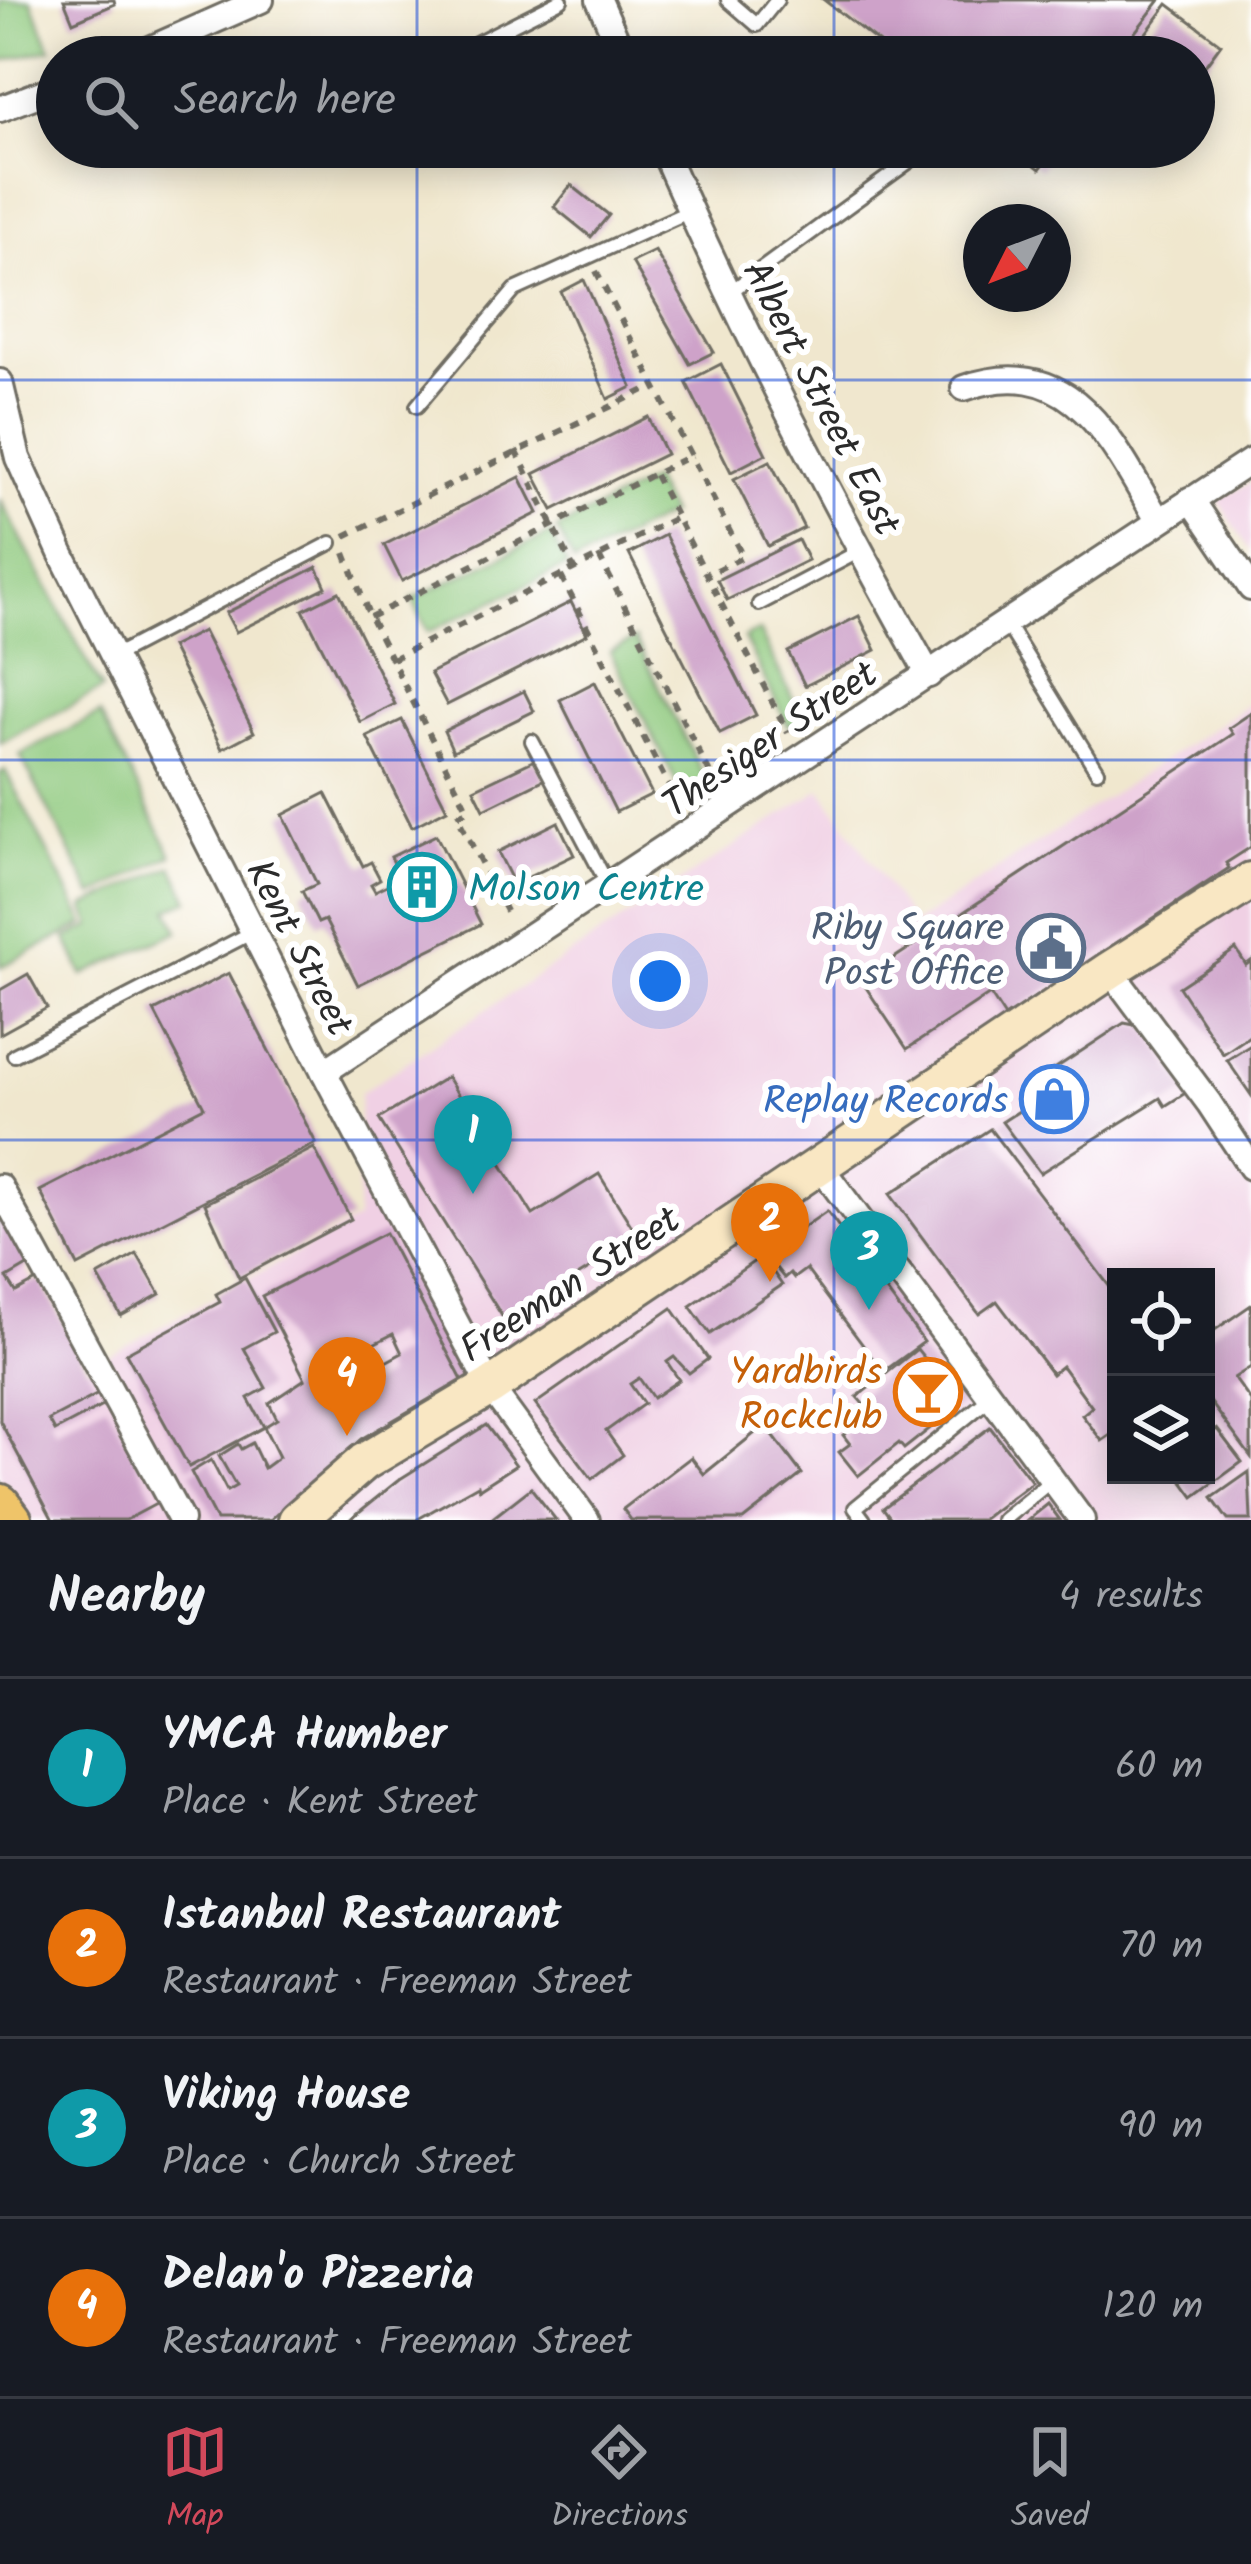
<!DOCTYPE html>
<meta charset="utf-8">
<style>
:root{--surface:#171b24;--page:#242831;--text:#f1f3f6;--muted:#9ea1a6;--line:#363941;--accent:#d1495b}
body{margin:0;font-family:Kalam,sans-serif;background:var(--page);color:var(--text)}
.controls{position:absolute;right:36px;bottom:36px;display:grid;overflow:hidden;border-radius:0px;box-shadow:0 6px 30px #0003}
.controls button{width:108px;height:108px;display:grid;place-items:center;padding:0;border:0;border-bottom:3px solid var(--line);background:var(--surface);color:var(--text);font:60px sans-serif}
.compass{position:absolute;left:963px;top:204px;width:108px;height:108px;border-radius:50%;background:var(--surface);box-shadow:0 6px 30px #0003;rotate:228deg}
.you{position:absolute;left:660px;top:981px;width:42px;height:42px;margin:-30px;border:9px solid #fff;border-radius:50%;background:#1a73e8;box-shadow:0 0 0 18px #1a73e833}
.badge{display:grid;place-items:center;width:78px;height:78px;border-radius:50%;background:var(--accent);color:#fff;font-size:39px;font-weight:700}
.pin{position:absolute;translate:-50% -99px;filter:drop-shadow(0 3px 6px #0008)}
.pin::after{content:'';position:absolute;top:63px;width:42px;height:36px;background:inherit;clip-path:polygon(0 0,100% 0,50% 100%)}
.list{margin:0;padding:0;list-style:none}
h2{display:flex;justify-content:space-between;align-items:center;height:156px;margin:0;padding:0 48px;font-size:51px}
h2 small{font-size:39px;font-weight:400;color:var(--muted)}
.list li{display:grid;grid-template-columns:78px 1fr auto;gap:36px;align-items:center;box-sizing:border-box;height:180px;padding:0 48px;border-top:3px solid var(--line)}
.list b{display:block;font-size:45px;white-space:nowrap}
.list p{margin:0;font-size:39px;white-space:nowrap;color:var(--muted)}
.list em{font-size:39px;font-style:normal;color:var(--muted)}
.icon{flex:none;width:66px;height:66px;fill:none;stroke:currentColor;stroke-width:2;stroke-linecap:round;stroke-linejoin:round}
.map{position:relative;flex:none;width:1251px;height:1520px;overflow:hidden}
.search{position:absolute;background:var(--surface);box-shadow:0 6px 30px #0003;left:36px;right:36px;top:36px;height:132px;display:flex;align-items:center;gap:30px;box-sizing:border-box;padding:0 42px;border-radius:66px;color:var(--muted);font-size:45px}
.sheet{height:876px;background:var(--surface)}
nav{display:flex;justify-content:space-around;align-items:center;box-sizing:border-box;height:168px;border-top:3px solid var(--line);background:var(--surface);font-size:33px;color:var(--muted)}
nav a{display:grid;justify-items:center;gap:6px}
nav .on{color:var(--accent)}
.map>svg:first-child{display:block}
.built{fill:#f0d0e4;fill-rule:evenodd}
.green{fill:#8dc87c;stroke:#5c7a54;stroke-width:3}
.building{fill:#cea2c9;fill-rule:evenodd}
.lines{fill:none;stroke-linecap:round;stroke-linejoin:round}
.lane-casing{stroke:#706d64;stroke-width:18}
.street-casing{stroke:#706d64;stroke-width:30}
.secondary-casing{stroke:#706d64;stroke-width:42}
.primary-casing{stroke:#706d64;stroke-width:45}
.path{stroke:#706d64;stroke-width:6;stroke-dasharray:9 9;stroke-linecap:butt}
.lane{stroke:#fff;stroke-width:12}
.street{stroke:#fff;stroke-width:24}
.secondary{stroke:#f9e7c3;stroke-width:36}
.primary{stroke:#efc469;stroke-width:39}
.grid{fill:none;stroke:#1d4ed8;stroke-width:3;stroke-opacity:0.55}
.labels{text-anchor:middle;stroke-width:12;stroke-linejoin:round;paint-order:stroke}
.street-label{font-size:39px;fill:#2b2b2b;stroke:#fff}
.culture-label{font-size:39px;fill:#0d838f;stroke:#fff;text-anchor:start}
.service-label{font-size:39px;fill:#4e5e75;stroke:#fff;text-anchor:end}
.shop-label{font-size:39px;fill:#366cbe;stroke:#fff;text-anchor:end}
.food-label{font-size:39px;fill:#c56008;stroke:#fff;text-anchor:end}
</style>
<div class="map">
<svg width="1251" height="1520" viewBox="0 0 1251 1520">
<rect width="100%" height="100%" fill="#fff"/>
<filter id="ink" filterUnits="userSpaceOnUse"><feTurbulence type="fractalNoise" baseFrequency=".00833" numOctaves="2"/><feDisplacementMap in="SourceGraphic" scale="24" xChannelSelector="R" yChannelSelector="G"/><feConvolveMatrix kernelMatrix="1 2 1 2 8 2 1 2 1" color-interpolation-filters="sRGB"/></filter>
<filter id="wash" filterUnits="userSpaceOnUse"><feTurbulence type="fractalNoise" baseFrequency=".004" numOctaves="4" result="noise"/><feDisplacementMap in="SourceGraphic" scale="48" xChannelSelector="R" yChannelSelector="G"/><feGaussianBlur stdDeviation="2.7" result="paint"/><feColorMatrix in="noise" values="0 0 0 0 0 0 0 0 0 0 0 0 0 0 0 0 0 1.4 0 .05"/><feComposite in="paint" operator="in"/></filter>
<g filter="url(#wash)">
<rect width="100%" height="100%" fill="#f0e7ce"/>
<g class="built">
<path d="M1251 483V552L1218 500Z"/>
<path d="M1251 703V1520H0V1222L82 1370 357 1220 360 1093 821 789 914 924ZM1116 1277H1206V1475H1116Z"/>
</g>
<g class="green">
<path d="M0 0H31L51 49 0 61Z"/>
<path d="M652 480 670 514 574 563 557 529Z"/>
<path d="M0 499 102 689 0 743Z"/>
<path d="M551 533 567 566 428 632 412 599Z"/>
<path d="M759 631 803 719 788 726 744 638Z"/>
<path d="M635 639 708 784 683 796 610 652Z"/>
<path d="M100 714 172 855 93 896 20 755Z"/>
<path d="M5 770 85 924 0 967V773Z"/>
<path d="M173 866 189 900 169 909 179 931 83 975 66 938 92 926 84 907Z"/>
</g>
<g id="blocks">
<g class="building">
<path d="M64 0H114L115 4 73 22Z"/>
<path d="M824 0H1160L1132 36 1140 41 1168 4 1221 44 1194 81V57H897Z"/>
<path d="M1011 147H1044L1052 153 1040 169Z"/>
<path d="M571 185 609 215 591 237 554 207Z"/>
<path d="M655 251 714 352 690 364 632 262Z"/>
<path d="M584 280 632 387 608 399 561 292Z"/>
<path d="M721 364 766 454 731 472 686 382Z"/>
<path d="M648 417 666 454 553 510 534 474Z"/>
<path d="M770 461 804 528 768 546 734 479Z"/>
<path d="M520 477 538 513 402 581 384 545Z"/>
<path d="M665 535 756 715 720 733 629 554Z"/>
<path d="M798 540 808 560 727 600 717 580Z"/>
<path d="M317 567 326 587 236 632 226 613Z"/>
<path d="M339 592 395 704 360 722 303 610Z"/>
<path d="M571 602 587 634 447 705 430 673Z"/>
<path d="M859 616 876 650 805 686 788 652Z"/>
<path d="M203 631 254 732 222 749 171 647Z"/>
<path d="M595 682 652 794 616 812 560 700Z"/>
<path d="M524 691 534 711 453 751 444 731Z"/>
<path d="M1251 713V847L1226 863 1229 868 1005 1017 990 994 907 1049 861 980 1233 734 1229 728Z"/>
<path d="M402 720 447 809 412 827 367 737Z"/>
<path d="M535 760 545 779 484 809 474 789Z"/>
<path d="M326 793 363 866 371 862 380 879 371 884 375 891 401 878 391 857 436 835 481 924 358 985 325 920 318 923 302 891 317 884 283 815Z"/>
<path d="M558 822 574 855 514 884 498 852Z"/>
<path d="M1236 949 1246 965 1251 961V1035L1223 1054 1179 987Z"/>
<path d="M229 973 316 1143 78 1266 40 1191 204 1107 154 1011Z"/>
<path d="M28 974 47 1008 0 1034V990Z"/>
<path d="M1124 1023 1145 1027 1187 1092 1165 1106 1160 1098 1040 1173 1002 1122 1033 1102 1024 1089Z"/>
<path d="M1251 1045V1095L1227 1060Z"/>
<path d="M447 1077 533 1215 599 1174 639 1238 505 1321 379 1119Z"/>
<path d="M990 1129 1116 1295V1439L1112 1434 1102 1441 1082 1415 1092 1407 1062 1366 1052 1374 997 1301 979 1314 890 1194Z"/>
<path d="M314 1148 351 1219 239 1278 205 1204Z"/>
<path d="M827 1211 924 1342 883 1372 806 1269 794 1278 790 1273 784 1278 765 1254Z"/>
<path d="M0 1214 29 1265 7 1278 16 1292 40 1279 100 1393 49 1420 55 1431 106 1404 158 1503 126 1520H53L0 1421Z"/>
<path d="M385 1233 462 1380 361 1439 270 1520H216L191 1472 211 1460 227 1491 236 1486 219 1456 238 1444 241 1449 252 1443 264 1468 279 1457 264 1427 277 1419 269 1403 305 1379 262 1296ZM393 1334 402 1353 380 1365 386 1377 344 1399 330 1366Z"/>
<path d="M137 1254 160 1294 121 1316 98 1276Z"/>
<path d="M762 1256 782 1285 710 1334 690 1306Z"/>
<path d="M245 1278 274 1332 244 1348 266 1388 248 1398 264 1427 189 1467 126 1353 220 1302 216 1294Z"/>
<path d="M1251 1305V1367L1234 1378 1251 1401V1457L1206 1396V1336Z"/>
<path d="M672 1308 708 1359 689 1373 674 1357 667 1362 679 1380 653 1398 639 1378 630 1384 644 1404 606 1431 623 1455 592 1479 535 1404Z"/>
<path d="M917 1349 961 1404 904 1449 899 1443 858 1476 839 1452 850 1444 843 1435 871 1413 857 1397Z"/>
<path d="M486 1425 516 1465 479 1489 478 1485 416 1520H349L400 1479Z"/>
<path d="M765 1425 802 1474 743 1520H631L623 1509 691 1457 704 1474Z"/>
<path d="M990 1427 1032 1482 982 1520H892L883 1508Z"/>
<path d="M1217 1429 1242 1462 1194 1497 1178 1475H1206V1436Z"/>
<path d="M1249 1472 1251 1520H1228L1212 1498Z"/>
<path d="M531 1488 556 1520H490Z"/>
<path d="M1048 1504 1060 1520H1028Z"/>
</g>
</g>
</g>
<g filter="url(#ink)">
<use href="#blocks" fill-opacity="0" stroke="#706d64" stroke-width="3"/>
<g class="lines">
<g class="lane-casing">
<g id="lane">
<path d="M728 0 757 25 777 0"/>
<path d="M476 43 561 0"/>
<path d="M730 292 929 147"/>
<path d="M417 406 515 290 690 211"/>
<path d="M759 604 860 551"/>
<path d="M1006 623 1097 771"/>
<path d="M114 656 331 543"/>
<path d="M532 741 609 887"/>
<path d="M14 1055 253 932"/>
<path d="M864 1520 855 1508 990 1398"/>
<path d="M1003 1520 1052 1480"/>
</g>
</g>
<g class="street-casing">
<g id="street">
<path d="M599 0 624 57"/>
<path d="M132 57 261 0"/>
<path d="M0 109 57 87"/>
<path d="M662 147C740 327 833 503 929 675"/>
<path d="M0 382 18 458 61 553 324 1072 490 1387 587 1520"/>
<path d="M964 388C1073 350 1112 443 1158 520"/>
<path d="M1191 499 1251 588"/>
<path d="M1110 970 1209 1103 1251 1167"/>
<path d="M324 1072 1251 461"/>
<path d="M820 1166 1082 1520"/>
<path d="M0 1187 181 1520"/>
</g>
</g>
<g class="secondary-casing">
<path id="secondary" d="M297 1520 364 1462 490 1387 1110 970 1251 881"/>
</g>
<g class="primary-casing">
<path id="primary" d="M0 1504 12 1520"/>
</g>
<g class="path">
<path d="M596 271 743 557 707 575"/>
<path d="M516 450 574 569"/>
<path d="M655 475 788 733"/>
<path d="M345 536 655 385"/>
<path d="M345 553 370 617 468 810 457 816 510 919"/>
<path d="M599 556 715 783"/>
<path d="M561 576 680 808"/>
<path d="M370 617 692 455"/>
<path d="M392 659 678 517"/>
</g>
<use href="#lane" class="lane"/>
<use href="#street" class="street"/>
<use href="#secondary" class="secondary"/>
<use href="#primary" class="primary"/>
</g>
</g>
<path class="grid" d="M417 0V57M834 0V57M417 147V1520M834 147V1520M0 380H1251M0 760H1251M0 1140H1251"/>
<defs>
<g id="building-ring" transform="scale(3.45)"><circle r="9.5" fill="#fff" stroke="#0f9aa8" stroke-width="1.5"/><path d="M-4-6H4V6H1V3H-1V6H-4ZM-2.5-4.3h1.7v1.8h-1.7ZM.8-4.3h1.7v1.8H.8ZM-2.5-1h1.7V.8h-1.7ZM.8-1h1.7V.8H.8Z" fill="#0f9aa8"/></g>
<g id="civic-ring" transform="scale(3.45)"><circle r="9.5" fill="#fff" stroke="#5c6f8a" stroke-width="1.5"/><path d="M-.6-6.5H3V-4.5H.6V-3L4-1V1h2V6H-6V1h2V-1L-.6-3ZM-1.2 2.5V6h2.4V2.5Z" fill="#5c6f8a"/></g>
<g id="shop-ring" transform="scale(3.45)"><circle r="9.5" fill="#fff" stroke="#3f7fe0" stroke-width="1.5"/><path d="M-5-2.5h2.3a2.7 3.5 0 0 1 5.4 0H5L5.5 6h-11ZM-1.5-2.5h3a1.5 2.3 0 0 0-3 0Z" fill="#3f7fe0"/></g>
<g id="bar-ring" transform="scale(3.45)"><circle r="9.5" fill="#fff" stroke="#e8710a" stroke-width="1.5"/><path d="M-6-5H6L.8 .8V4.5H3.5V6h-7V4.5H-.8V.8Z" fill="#e8710a"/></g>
</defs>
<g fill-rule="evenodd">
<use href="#building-ring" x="422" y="887"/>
<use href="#civic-ring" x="1051" y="948"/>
<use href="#shop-ring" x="1054" y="1099"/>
<use href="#bar-ring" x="928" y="1392"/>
</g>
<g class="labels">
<g class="street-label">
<text transform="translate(823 397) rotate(63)" y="14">Albert Street East</text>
<text transform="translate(769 738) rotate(-34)" y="14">Thesiger Street</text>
<text transform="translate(301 947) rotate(63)" y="14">Kent Street</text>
<text transform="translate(569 1283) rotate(-33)" y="14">Freeman Street</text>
</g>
<g class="culture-label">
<text x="468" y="901">Molson Centre</text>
</g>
<g class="service-label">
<text x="1004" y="940">Riby Square<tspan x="1004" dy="45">Post Office</tspan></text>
</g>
<g class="shop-label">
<text x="1008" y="1113">Replay Records</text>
</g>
<g class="food-label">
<text x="882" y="1384">Yardbirds<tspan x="882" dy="45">Rockclub</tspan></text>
</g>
</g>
</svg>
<div class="controls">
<button><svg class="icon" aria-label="locate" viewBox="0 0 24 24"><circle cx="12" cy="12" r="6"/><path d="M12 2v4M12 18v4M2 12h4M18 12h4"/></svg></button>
<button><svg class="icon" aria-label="layers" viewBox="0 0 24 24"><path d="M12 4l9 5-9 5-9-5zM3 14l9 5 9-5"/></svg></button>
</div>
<svg class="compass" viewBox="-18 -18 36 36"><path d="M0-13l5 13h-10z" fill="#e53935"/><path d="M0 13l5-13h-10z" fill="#9ea1a6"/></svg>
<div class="you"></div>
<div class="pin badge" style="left:473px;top:1194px;background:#0f9aa8">1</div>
<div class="pin badge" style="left:770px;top:1282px;background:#e8710a">2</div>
<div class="pin badge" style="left:869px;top:1310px;background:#0f9aa8">3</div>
<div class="pin badge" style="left:347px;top:1436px;background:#e8710a">4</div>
<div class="search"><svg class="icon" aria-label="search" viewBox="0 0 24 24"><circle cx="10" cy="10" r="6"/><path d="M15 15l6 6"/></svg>Search here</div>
</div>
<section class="sheet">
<h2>Nearby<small>4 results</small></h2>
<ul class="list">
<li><span class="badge" style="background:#0f9aa8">1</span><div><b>YMCA Humber</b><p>Place · Kent Street</p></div><em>60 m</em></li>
<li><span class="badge" style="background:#e8710a">2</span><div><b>Istanbul Restaurant</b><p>Restaurant · Freeman Street</p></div><em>70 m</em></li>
<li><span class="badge" style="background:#0f9aa8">3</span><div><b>Viking House</b><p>Place · Church Street</p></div><em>90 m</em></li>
<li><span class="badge" style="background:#e8710a">4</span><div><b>Delan'o Pizzeria</b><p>Restaurant · Freeman Street</p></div><em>120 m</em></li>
</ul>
</section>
<nav>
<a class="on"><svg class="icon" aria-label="map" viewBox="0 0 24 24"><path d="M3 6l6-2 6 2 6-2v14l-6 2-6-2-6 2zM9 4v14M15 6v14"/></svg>Map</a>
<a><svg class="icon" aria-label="directions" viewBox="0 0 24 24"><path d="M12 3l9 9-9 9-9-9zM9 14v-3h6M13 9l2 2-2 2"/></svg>Directions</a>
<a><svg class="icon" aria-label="saved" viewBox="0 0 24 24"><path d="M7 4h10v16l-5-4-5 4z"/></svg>Saved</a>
</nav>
